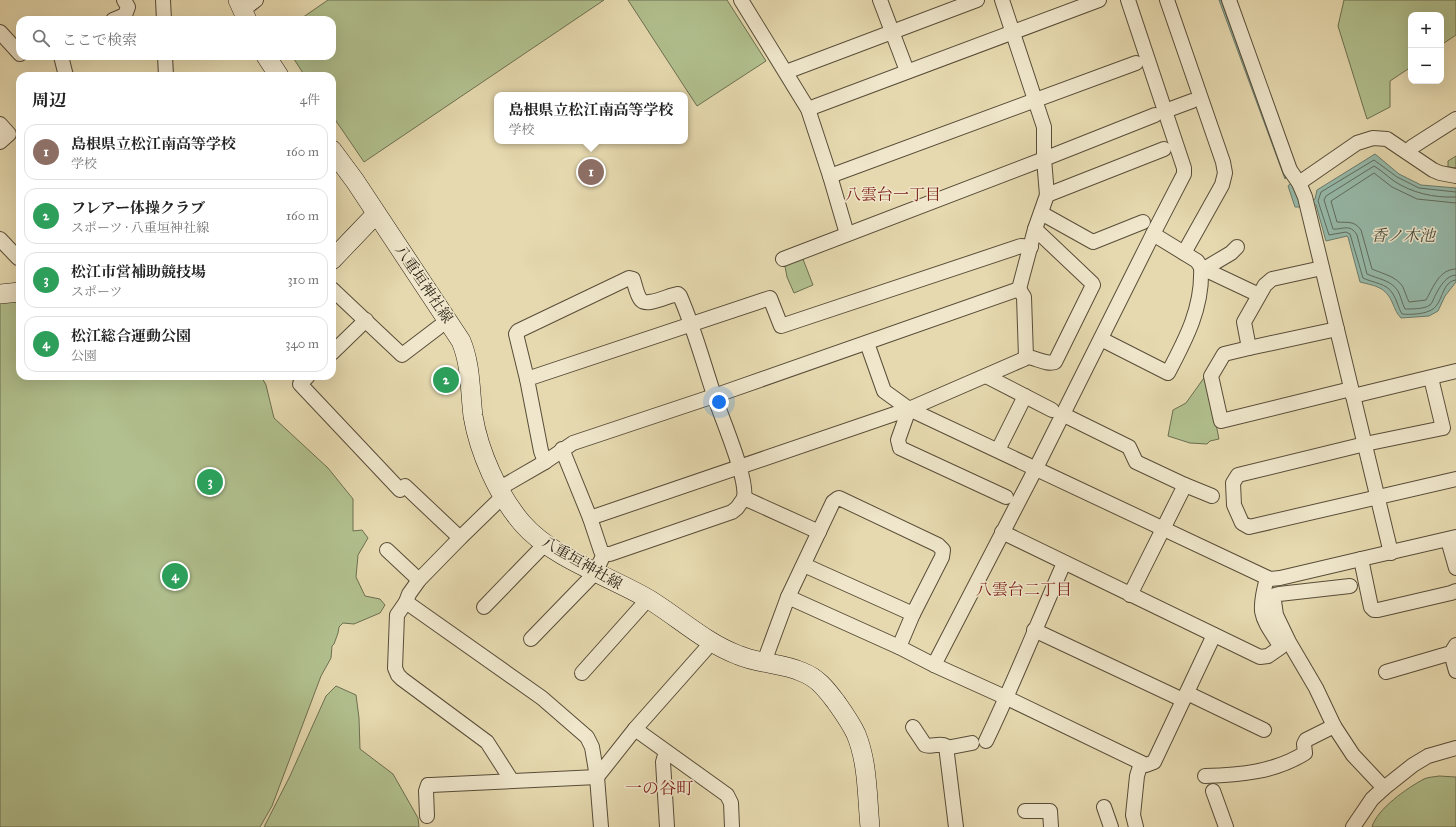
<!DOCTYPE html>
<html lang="ja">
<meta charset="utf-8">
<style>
:root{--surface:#fff;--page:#f6f6f6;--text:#222;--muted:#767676;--line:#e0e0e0;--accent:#111827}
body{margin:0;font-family:"IM FELL Great Primer","Noto Serif JP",serif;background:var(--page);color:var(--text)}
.controls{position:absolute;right:12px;top:12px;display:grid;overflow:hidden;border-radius:8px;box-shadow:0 4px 16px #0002}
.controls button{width:36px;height:36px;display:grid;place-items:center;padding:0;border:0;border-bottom:1px solid var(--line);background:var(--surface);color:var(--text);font:20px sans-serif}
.you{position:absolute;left:719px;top:402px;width:14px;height:14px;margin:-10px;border:3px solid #fff;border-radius:50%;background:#1a73e8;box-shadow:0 0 0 6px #1a73e833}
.badge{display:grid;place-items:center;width:26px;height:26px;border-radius:50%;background:var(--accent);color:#fff;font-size:13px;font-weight:700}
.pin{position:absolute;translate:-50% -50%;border:2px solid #fff;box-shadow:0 1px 4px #0006}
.popup{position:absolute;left:494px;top:92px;width:194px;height:52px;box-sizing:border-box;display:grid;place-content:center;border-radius:8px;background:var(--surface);filter:drop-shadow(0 1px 3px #0005);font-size:13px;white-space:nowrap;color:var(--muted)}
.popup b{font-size:15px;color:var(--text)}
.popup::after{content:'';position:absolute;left:50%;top:100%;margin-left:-8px;border:8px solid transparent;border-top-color:var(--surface)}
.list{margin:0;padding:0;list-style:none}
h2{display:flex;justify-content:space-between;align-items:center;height:52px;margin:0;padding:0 16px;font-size:17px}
h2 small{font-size:13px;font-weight:400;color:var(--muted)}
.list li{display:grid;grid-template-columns:26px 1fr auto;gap:12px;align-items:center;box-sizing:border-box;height:56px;margin:0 8px 8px;padding:0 8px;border:1px solid var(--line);border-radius:12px}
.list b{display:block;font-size:15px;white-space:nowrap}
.list p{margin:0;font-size:13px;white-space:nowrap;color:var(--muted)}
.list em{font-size:13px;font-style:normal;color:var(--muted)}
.icon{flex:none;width:22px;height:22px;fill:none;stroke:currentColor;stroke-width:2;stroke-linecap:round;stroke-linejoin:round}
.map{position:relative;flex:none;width:1456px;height:827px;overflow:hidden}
.search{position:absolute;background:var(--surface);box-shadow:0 4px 16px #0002;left:16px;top:16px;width:320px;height:44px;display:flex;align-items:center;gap:10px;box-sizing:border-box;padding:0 14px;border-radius:12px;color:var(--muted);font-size:15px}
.panel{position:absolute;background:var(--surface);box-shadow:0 4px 16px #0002;left:16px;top:72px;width:320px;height:308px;border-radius:12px}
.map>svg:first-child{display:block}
.green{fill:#b1c08e;stroke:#6c6f50}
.water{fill:#96baab;stroke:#6a7c6d}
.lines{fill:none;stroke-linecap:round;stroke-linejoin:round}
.shore{stroke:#5f6c5e;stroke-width:1}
.street-casing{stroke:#584d38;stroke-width:16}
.secondary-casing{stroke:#281e11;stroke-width:20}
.street{stroke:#efe6cb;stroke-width:14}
.secondary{stroke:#efe6cb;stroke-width:19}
.labels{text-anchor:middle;stroke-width:3;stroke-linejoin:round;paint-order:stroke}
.street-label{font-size:15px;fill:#281e11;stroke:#efe6cb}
.neighbourhood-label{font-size:16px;fill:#7a1f14;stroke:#efe6cb}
.water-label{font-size:16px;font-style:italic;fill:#494d3f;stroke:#efe6cb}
.quarter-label{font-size:17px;fill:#7a1f14;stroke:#efe6cb}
</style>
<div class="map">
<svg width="1456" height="827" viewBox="0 0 1456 827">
<rect width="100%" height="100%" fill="#e6d9af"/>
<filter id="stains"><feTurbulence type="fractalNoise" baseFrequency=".005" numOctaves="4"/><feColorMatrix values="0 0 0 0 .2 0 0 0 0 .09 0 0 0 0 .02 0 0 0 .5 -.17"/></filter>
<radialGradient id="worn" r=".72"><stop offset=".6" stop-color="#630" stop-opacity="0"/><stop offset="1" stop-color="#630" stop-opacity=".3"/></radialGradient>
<g class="green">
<path d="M328 0H604L364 162 332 115V76H305L292 56H332V20H299Z"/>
<path d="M628 0H727L766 61 697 106Z"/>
<path d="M1344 0H1456V35L1441 45V15H1411V67L1390 81V107L1367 119 1338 26Z"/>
<path d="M1456 156V168L1448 167V161Z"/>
<path d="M801 254 813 285 794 293 787 277 784 261Z"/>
<path d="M20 301V376H261L266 385 274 418 328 468 353 499V531L362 530 368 538 358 555 356 577 365 596 380 599 385 605 380 613 354 624 343 623 339 627 338 633 334 644 332 646 331 658 321 676 272 806 260 827H0V302Z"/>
<path d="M1206 375 1219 439 1210 441 1207 444 1190 443 1168 436 1173 410 1186 403Z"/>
<path d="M336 686 356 695 359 718 360 749 393 774 418 818 419 827H264L290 776 326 696Z"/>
<path d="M1439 776 1456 777V827H1372C1377 809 1407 788 1424 779 1428 777 1434 777 1439 776Z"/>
</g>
<g class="water">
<path d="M1219 0H1221L1284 175 1286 178 1285 179Z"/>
<path d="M1375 154 1399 174 1421 185 1456 188V282L1445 296 1438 311 1429 316 1401 318C1397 314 1395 309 1393 304 1386 287 1376 286 1360 282L1348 237 1347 236 1326 241 1316 205H1313L1312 200 1315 199 1317 190Z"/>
<path d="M1291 183 1296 190 1302 207H1295L1288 186Z"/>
</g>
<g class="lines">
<g class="shore">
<path d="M1456 192 1419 188 1397 177 1374 160 1321 192 1318 201 1329 235 1346 232 1350 234 1363 278C1373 283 1387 283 1393 294 1397 300 1398 308 1402 314 1411 315 1426 314 1433 309 1443 302 1442 281 1456 280"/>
<path d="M1456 197C1434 198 1412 193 1394 181 1387 176 1381 170 1374 166L1326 196 1324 200 1333 229C1342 230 1350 223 1357 235L1367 274C1378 279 1391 280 1398 291 1401 297 1402 303 1405 309 1412 309 1425 309 1430 305 1433 302 1434 297 1436 294 1440 286 1447 275 1456 275"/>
<path d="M1456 203 1417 199 1392 187 1374 173 1331 201 1337 222C1347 223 1354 220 1361 230L1372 269C1383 274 1396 276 1403 287 1405 292 1407 298 1409 302L1426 300C1433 288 1439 269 1456 269"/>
</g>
<g class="street-casing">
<g id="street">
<path d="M163 0 164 20"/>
<path d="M741 0 808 109 830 176"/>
<path d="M880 0 907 71"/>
<path d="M1167 0 1223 162 1225 173 1222 185 1184 253"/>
<path d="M1229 0 1290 170 1299 183 1305 197 1391 553"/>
<path d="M243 10 256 0"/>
<path d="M113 20 125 15 128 7 124 0"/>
<path d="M0 32 20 54"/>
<path d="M61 56 66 76"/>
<path d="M165 56 166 76"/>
<path d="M786 72 977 0"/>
<path d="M808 109 1099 0"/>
<path d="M1165 111 1192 101"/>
<path d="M0 124 9 134 0 142"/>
<path d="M1412 147 1456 119"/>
<path d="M1299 183 1357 143 1373 138 1387 139 1433 170 1440 173 1456 176"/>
<path d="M1047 195 1164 149"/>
<path d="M1041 213 1093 242 1143 222"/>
<path d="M847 234 830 176 1136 63"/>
<path d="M0 239 18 258H20"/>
<path d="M783 259 1044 159 1155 115"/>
<path d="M1201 267 1204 269 1259 295"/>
<path d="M1322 268 1272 279 1265 285 1244 322 1249 348 1337 329"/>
<path d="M1204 269 1231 253 1237 247"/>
<path d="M332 289 402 355 448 320"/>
<path d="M1101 339 1168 373C1186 339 1203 307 1201 267L1197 261 1153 234"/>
<path d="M867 343 884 391 909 409 1024 359 1026 357 1024 297 1019 289"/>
<path d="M1249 348 1224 354 1211 376 1221 421 1351 389"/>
<path d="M332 353 366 320"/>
<path d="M1026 357C1035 357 1046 365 1055 362L1093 285 1092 283 1035 229"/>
<path d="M308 376 300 384 400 490"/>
<path d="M986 376 1052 410"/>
<path d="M1431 378 1443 428 1365 444 1238 475 1233 483 1234 505 1242 523 1249 527 1456 479"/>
<path d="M527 379 516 334 518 331 629 278 633 279C635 285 637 296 641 300 647 307 669 295 678 294L680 296C694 328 703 362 714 395 721 417 748 478 744 498"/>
<path d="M1353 396 1456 371"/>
<path d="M909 409 898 440 900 448 1006 497"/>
<path d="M1062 414 1129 447 1136 462 1185 485 1130 595"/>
<path d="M1001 444 1025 396"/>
<path d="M562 449 590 518 601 551 604 554H610L732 512 737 508 744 498 819 532"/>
<path d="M545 462 541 451 527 379 770 298 781 326 1021 246 1031 247"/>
<path d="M1185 485 1212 496"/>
<path d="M405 486 460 538"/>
<path d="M500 488 545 462 573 443 714 396 1019 289 1035 229 1047 195 1044 159V127L1002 0"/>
<path d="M504 498 496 503 460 538 419 580 409 594 406 602 397 615 395 668 398 675 402 679 487 742 512 781"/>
<path d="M590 518 909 409 1270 579 1280 578 1361 559"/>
<path d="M1002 532 1260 657 1268 656 1281 647C1261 616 1257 615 1267 578"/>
<path d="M1456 537 1361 559 1371 607 1374 610H1378L1451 593 1456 591"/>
<path d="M1448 540 1456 568"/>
<path d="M387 550 419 580"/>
<path d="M804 565 913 614 899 647"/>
<path d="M1350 586 1279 594 1275 595 1274 601 1276 615 1289 642 1316 688 1334 726 1353 755 1384 788"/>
<path d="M788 597 833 502 837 499 839 498 938 545 943 550 942 557 913 614"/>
<path d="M406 602 542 698 587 737 592 747 597 777 601 827"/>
<path d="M484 607 545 544"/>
<path d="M1034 630 1183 700"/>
<path d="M531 639 595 573 604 554"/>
<path d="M1451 653 1456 671"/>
<path d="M764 662 788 597 899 647 934 665 1007 698 1146 765 1154 762 1214 635"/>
<path d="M934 665 1036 468 1153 234 1184 174V168L1128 0"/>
<path d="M1386 672 1451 653 1456 645"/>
<path d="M582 673 648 599"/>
<path d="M1187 693 1264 730"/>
<path d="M913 727 925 745C932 748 939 742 946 746L956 827"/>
<path d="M635 729 727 795 731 803 732 827"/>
<path d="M986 741C1014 683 1038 622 1064 563"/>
<path d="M946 748 972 743"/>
<path d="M666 752 663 762 667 827"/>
<path d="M1205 776C1240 775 1275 772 1305 753L1304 744 1306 740 1334 726"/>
<path d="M1213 791 1226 827"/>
<path d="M1104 807 1111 827"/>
<path d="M1025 811H1050L1051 827"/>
<path d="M427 816 426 791 428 785H431L597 777 635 729 712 642"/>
<path d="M1136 827 1133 815 1137 776 1141 763"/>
<path d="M1353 827 1372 799 1384 788 1413 765 1428 756 1456 748"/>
</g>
</g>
<g class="secondary-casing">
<g id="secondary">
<path d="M238 0 247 20"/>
<path d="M266 56 279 76"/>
<path d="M332 150 355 181 461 341C471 365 470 391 473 416 479 452 498 495 522 523 553 559 610 576 650 600 679 618 706 643 738 655 759 664 782 663 802 672 818 678 826 689 836 702 843 712 851 723 856 734 868 763 867 796 870 827"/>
<path d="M332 260 376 214"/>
<path d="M0 294 20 292"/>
</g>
</g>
<use href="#street" class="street"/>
<use href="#secondary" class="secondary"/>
</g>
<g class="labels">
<g class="street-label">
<text transform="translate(424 284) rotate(56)" y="5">八重垣神社線</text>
<text transform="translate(582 563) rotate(30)" y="5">八重垣神社線</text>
</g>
<g class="neighbourhood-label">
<text x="893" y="200">八雲台一丁目</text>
<text x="1024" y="595">八雲台二丁目</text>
</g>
<g class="water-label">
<text x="1403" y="241">香ノ木池</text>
</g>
<g class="quarter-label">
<text x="659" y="794">一の谷町</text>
</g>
</g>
<rect width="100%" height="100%" filter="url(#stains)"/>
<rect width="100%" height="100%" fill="url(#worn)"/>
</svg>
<div class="controls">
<button>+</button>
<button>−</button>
</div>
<div class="you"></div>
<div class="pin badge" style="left:591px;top:172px;background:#8d6e63">1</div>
<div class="popup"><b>島根県立松江南高等学校</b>学校</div>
<div class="pin badge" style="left:446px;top:380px;background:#2e9e5b">2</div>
<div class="pin badge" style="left:210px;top:482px;background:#2e9e5b">3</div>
<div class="pin badge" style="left:175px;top:576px;background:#2e9e5b">4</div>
<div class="search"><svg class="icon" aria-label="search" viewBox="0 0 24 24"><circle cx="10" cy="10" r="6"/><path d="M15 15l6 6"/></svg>ここで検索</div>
<section class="panel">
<h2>周辺<small>4件</small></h2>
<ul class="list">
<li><span class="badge" style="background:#8d6e63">1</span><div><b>島根県立松江南高等学校</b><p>学校</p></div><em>160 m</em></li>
<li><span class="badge" style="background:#2e9e5b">2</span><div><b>フレアー体操クラブ</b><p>スポーツ · 八重垣神社線</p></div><em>160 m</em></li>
<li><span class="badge" style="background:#2e9e5b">3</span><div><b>松江市営補助競技場</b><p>スポーツ</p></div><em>310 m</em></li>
<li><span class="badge" style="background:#2e9e5b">4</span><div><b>松江総合運動公園</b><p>公園</p></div><em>340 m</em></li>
</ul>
</section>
</div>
